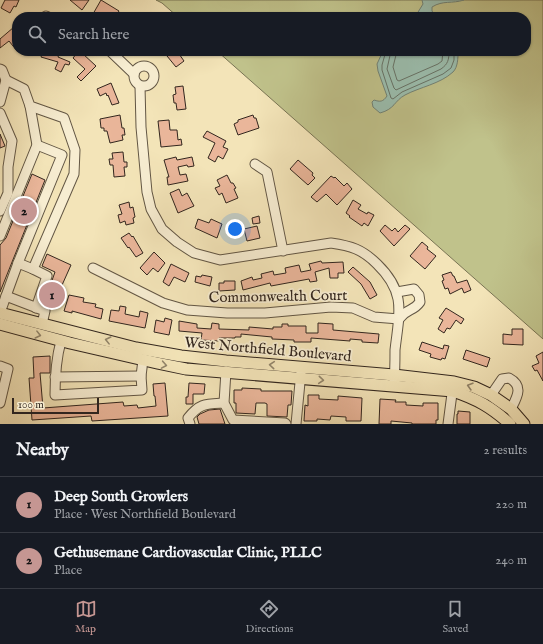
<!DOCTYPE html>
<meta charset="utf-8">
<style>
:root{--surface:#171b24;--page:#242831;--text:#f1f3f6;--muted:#9ea1a6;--line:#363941;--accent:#c59692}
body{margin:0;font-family:"IM FELL English",serif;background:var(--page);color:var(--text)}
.scale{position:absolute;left:12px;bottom:10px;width:87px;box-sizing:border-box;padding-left:4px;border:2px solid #32261e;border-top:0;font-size:11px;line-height:14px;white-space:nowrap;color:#32261e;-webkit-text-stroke:3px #f7edd1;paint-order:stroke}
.you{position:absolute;left:235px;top:229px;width:14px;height:14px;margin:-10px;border:3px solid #fff;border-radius:50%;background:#1a73e8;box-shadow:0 0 0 6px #1a73e833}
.badge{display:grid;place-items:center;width:26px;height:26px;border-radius:50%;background:var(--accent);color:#111;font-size:13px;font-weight:700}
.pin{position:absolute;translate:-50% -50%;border:2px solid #fff;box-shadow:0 1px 4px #0006}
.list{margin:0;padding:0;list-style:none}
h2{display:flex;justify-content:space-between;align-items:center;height:52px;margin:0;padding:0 16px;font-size:17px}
h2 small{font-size:13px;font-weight:400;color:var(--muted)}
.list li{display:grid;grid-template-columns:26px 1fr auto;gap:12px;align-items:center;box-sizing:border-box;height:56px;padding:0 16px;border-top:1px solid var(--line)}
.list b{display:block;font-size:15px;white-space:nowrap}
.list p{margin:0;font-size:13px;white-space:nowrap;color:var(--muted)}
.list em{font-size:13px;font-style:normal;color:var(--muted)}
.icon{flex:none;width:22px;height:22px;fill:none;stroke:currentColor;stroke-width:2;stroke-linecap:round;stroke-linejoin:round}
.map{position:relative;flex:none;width:543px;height:424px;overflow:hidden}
.search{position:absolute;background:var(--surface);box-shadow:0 1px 3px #0004;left:12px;right:12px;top:12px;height:44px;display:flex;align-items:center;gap:10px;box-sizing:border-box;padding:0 14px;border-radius:16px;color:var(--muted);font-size:15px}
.sheet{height:164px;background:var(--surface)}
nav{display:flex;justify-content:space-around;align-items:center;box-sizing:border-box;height:56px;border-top:1px solid var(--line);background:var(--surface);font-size:11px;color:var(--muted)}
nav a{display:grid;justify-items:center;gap:2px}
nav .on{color:var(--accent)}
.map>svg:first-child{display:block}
.green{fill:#c0c28b;stroke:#797454}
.water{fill:#9bbfb0;stroke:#718276}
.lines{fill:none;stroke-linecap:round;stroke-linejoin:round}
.shore{stroke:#667267;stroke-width:1}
.building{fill:#eab69a;stroke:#32261e}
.minor-casing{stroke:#625644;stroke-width:11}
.major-casing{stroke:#32261e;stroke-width:13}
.minor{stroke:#f7edd1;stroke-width:9}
.major{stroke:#f3e4b8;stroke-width:11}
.oneway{stroke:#92856b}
.labels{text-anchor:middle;stroke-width:3.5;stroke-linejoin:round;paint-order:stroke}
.street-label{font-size:15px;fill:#32261e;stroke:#f7edd1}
</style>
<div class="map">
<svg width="543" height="424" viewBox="0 0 543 424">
<rect width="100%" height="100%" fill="#f3e4b8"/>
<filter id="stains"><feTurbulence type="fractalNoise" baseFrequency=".005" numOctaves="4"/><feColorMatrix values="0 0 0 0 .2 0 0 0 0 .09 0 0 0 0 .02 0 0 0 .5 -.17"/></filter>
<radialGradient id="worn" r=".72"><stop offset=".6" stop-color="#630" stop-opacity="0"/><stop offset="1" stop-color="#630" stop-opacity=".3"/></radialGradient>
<path class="green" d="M156 0H543V339L217 51H526V17H178L162 3Z"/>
<g class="water">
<path d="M422 0H464C452 4 443 0 432 7V11L436 17H415L423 4Z"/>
<path d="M383 51H458C458 58 458 67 453 72 440 84 420 87 405 95 394 101 395 109 380 113L373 107 372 102 374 100C380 102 383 102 387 96L378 71 377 64Z"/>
</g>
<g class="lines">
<g class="shore">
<path d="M386 51 382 65V70L391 98 393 99 402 92 443 74 451 68 454 60V51"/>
<path d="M391 51 387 69 394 88 396 90 441 69C448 64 449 60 449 51"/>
<path d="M397 51 393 67 397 80 399 81 438 64 442 61 443 51"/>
</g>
</g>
<g class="building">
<path d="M5 0H19L16 7 14 6 10 13 1 8Z"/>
<path d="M70 0H89L82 10Z"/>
<path d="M101 0 119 11 115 17H98L93 14Z"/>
<path d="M14 27 17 30V51L9 41 0 48V39Z"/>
<path d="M43 51H60L58 57 70 62 69 65 65 64 61 72 55 69 58 62 41 57Z"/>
<path d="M174 51H177L184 61 176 67 167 56Z"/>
<path d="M77 53 80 56 82 53 96 66 81 81 77 77 85 69 73 58Z"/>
<path d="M111 83 119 103 112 105 108 95 107 96 106 93 100 96 97 89Z"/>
<path d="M183 86 186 109 177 110 176 103H174L173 95 176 94 175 87Z"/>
<path d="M120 115 122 128H124L125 135H122L123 140 110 143 107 131H104V128H101L100 119Z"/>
<path d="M253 115 254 118H256L259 128 238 135 234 124 238 122V120Z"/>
<path d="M169 120 170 130H177L178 140 181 139 182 145 161 147 158 121Z"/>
<path d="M207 131 226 141 223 147 228 149 223 159 218 156 215 162 208 158 215 143 203 137Z"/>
<path d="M0 134 5 146 0 148Z"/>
<path d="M123 152 124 162H127V167H124L125 176 114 177 113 165H110L109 159H113L112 153Z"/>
<path d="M176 157 177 160 192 157 194 166 188 167 187 165 178 167 180 175 186 174 188 181 168 185 167 177H169L164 160Z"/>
<path d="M298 160 313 173 312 175 315 178 308 185 290 169Z"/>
<path d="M32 174 45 180 0 292V245L6 238Z"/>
<path d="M227 175 231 183H233L236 188 234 189 238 198 226 203 222 193 219 195 215 188 220 186 217 180Z"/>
<path d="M331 176 334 178 335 177 344 186 347 183 352 189 337 205 326 194 317 202 311 197Z"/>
<path d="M179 189 182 196 187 193 194 206 178 213 170 193Z"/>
<path d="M353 200 361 205 358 209 367 214 368 212 374 215 368 226 364 223 362 226 349 217 350 216 346 213Z"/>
<path d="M129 202 130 208 133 207 135 217 133 218 134 223 126 225 125 221 120 223 118 215 122 214 119 205Z"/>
<path d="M259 216 260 223 253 224 252 218Z"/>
<path d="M198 219 209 223 211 219 222 224 217 238 195 228Z"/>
<path d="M385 225 392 231 395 228 398 232 405 225 410 229 394 246 380 231Z"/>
<path d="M257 226 260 238 247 241 244 229Z"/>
<path d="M129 233 132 237 133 236 143 253 136 257 129 247 128 248 121 238Z"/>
<path d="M422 242 428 247 427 249 436 256 425 269 410 256Z"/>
<path d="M154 252 165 263 158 272 153 268 147 275 140 268Z"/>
<path d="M47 254 71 265 54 303 45 300 55 272 42 266Z"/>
<path d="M321 261 322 263 343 262 344 273H338V278H330L329 268 315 272 317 281 310 282 309 279 271 286 270 283 243 290 241 281 252 277 253 280 262 278 261 274 273 271 274 275 286 273 285 268 299 265 301 272 311 270 309 264Z"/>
<path d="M171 264 189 273 185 282 174 277 169 286 163 282Z"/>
<path d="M353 267 370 282 377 295 370 299 361 284 348 272Z"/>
<path d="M451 272 453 276H454L457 283 467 280 471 290 464 293 462 288 450 294 448 288 445 289 442 281 444 280 442 275Z"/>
<path d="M202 275 212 277 210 286 195 282 196 276 201 277Z"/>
<path d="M224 281H235V290L219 291V283H224Z"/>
<path d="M69 295 84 298 83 302 96 304 95 307 103 309 101 319 72 311V313L64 311Z"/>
<path d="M120 306 126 307 125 314 139 317 140 311 148 313 145 328 109 321 111 310 119 311Z"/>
<path d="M446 308 464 319 461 324 456 320 450 329 447 328 444 333 438 329 443 320 439 318Z"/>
<path d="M165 318 172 320 169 335 154 332 156 320 164 322Z"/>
<path d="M179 321 197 324V328L211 329 212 323 219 324V329L249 330V327L273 329V327H282V324H288V326H306V333H318V323L333 324V330L379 334 378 343 362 342V340L350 339V341L311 338V342H294V340L272 339V337L241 334V337H235V338H219V341L201 340 202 333 179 331Z"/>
<path d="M512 329H523V345L503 344V334L512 335Z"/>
<path d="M422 342 443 349 444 345 449 346 445 359 442 358 441 360 430 357 431 354 419 350Z"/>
<path d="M466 350 490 358 487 367 463 359Z"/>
<path d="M543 352V381L537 370 535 371 532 366 539 363 536 356Z"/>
<path d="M50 356V373H40L43 408 123 402 124 406 137 405 138 408 156 406 155 396H154L153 384 165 383 168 416 92 421 91 416 32 420 29 378H34L33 357Z"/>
<path d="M189 383 205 384 204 394H193V404H186V397H188Z"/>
<path d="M242 388 261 389V391H292L291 405H288L287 417 267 416V404L265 403H256L255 414 236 413V403H234V390H242Z"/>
<path d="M308 395H319V399L338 400V396L362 398 361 421H346V417L331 416 330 420 317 419V421H304L305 405 308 406Z"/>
<path d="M380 399 396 400 395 402H406V405L423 406V403H438V420H436V424H412V423L391 421V424H379Z"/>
<path d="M220 409 225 424H199L197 417 200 414 209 410Z"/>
<path d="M458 411 470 412V424H457V414H458Z"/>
</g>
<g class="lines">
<g class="minor-casing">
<g id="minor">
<path d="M46 16 48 17"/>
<path d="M110 51 134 74"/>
<circle cx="144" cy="76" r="10"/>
<path d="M0 69 2 70 6 80"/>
<path d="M140 86 141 127 147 192 151 209 162 229 177 242 194 253 220 260 331 243C351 246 362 249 377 264 407 293 399 314 395 350 395 360 395 371 394 381"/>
<path d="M0 102 6 80 24 89 30 106 64 118 75 150 74 174 33 269 47 276 36 308"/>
<path d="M0 113 12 141 8 167V193L0 211"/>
<path d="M255 164 267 172 283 251"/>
<path d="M0 236 37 145 30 106"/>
<path d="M18 263 62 155 37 145"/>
<path d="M93 268 163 303 187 310 227 313H265L331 307 353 308 374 317 399 319C407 308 413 312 420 302L419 295 414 289 397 292"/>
<path d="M6 296 18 263 33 269"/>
<path d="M0 313 6 296 45 311 42 324"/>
<path d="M61 341C56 359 55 377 55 395L142 390 141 376 143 360"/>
<path d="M0 366 8 369 0 403"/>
<path d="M226 371 224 403 233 420 285 423 286 424"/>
<path d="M55 377 141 376"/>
<path d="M491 395 502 379 509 378C524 386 517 397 511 409"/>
<path d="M190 424 188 418C200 403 206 404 224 403"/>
<path d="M296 424 301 372"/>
<path d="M448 424 453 386"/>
</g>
</g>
<g class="major-casing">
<g id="major">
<path d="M0 313 136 348 181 356 226 361 394 375 454 382 474 387 491 395 511 409 524 424"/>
<path d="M0 324 70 343 157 363 186 369 453 391C477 399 491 407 510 424"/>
</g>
</g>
<use href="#minor" class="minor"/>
<use href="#major" class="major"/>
</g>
<defs><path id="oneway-chevron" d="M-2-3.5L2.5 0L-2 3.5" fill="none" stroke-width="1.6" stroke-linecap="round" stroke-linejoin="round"/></defs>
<g class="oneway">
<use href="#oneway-chevron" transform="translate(38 335) rotate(14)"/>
<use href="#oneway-chevron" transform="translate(108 340) rotate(-166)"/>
<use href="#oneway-chevron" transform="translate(164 365) rotate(10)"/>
<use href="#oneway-chevron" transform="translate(272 365) rotate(-175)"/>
<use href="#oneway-chevron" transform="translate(321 380) rotate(5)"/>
<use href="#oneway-chevron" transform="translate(470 386) rotate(-164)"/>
</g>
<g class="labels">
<g class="street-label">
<text transform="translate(278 296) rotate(-1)" y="5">Commonwealth Court</text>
<text transform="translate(268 349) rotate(5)" y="5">West Northfield Boulevard</text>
</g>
</g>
<rect width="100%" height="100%" filter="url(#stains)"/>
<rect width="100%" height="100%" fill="url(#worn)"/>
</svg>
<div class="scale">100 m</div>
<div class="you"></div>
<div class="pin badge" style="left:52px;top:295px">1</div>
<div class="pin badge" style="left:24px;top:211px">2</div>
<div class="search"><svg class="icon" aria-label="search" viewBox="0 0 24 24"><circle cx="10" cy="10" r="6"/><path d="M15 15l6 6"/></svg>Search here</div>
</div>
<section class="sheet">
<h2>Nearby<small>2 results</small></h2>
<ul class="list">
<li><span class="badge">1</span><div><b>Deep South Growlers</b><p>Place · West Northfield Boulevard</p></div><em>220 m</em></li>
<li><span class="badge">2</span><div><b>Gethusemane Cardiovascular Clinic, PLLC</b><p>Place</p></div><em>240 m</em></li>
</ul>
</section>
<nav>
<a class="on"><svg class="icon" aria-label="map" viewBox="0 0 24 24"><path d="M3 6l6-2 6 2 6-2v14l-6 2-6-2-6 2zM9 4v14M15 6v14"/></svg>Map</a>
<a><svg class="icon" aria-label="directions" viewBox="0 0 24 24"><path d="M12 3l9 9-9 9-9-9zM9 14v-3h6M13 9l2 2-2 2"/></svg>Directions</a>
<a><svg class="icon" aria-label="saved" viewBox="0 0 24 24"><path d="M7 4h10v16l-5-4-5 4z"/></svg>Saved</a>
</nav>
